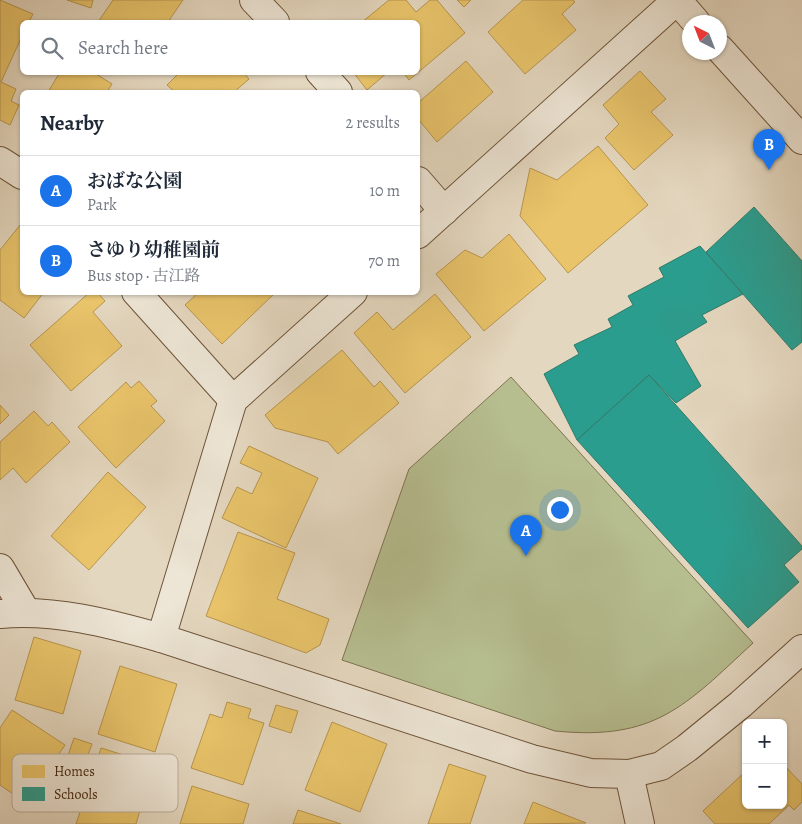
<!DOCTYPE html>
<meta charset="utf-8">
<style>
:root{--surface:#fff;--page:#f2f2f3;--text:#1f2937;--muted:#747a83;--line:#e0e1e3;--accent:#1a73e8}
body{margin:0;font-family:Alegreya,"Noto Serif JP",serif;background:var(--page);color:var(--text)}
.controls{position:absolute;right:15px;bottom:15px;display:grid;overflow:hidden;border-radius:8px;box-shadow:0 1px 4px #0004}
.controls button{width:45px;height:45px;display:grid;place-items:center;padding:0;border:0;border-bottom:1px solid var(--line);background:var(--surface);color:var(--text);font:25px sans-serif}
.compass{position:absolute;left:682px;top:15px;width:45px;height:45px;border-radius:50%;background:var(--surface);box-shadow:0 1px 4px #0004;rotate:318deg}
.you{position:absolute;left:559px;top:509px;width:18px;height:18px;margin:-12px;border:4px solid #fff;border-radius:50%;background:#1a73e8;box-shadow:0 0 0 8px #1a73e833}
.badge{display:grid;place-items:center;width:32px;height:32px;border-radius:50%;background:var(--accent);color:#fff;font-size:16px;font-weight:700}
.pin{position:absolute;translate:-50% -41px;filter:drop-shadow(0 1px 2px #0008)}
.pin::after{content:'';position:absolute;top:26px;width:18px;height:15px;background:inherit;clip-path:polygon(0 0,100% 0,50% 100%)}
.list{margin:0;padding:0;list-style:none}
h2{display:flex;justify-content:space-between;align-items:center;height:65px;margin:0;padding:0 20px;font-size:21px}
h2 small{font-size:16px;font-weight:400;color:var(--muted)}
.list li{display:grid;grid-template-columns:32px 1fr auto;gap:15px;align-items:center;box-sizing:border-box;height:70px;padding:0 20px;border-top:1px solid var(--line)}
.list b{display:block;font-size:19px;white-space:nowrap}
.list p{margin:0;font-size:16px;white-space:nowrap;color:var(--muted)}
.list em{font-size:16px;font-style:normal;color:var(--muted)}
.icon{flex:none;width:28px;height:28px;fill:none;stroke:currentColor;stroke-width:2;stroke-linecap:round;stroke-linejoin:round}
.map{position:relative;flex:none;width:802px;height:824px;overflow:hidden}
.search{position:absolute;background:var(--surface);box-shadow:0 1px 4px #0004;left:20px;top:20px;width:400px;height:55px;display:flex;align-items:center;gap:12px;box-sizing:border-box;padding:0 18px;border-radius:8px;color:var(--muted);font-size:19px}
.panel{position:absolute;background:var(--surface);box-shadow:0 1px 4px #0004;left:20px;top:90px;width:400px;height:205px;border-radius:8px}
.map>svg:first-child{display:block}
.green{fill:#b6be90;stroke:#7e734f}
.homes{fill:#e9c46a;stroke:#b8954e}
.schools{fill:#2a9d8f;stroke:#327a68}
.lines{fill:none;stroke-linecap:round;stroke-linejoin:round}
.minor-casing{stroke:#6e543a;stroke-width:30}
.tertiary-casing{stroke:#6e543a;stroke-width:30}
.minor{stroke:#ede5d5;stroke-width:28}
.tertiary{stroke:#ede5d5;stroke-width:28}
.key{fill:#ede5d5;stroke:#bbac99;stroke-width:1}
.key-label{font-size:14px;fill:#46280e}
</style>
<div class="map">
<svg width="802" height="824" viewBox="0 0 802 824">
<rect width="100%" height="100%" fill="#e4d7bf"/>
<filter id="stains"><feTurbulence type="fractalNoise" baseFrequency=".004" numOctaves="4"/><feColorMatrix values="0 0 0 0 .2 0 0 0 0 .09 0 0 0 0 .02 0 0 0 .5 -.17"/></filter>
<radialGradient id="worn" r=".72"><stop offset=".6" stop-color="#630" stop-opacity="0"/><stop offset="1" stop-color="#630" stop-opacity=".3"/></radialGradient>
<path class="green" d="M511 377 753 643C685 706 655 741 555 731L342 660 409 469Z"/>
<g class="homes">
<path d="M0 0 33 14 29 22H22V36L1 82 16 89 11 101 19 105 10 125 0 120Z"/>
<path d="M67 0H93L91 8Z"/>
<path d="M113 0H183L168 22H98Z"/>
<path d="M389 0H406L416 12 430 0H437L465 33 409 80 403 72H418V22H362Z"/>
<path d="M457 0H471L464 7Z"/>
<path d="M523 0H573L575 2 562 14 576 30 525 74 488 32Z"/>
<path d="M466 61 493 92 437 142 418 119V103Z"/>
<path d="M640 71 666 99 651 112 673 135 634 170 605 138 619 124 603 105Z"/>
<path d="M60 72H93L112 84 107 92H48Z"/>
<path d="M180 72H243L249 79 234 92H175L167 85Z"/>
<path d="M353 72H388L367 90Z"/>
<path d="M598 146 648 205 568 273 520 216 530 168 557 180Z"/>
<path d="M20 225 22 227V292H44L24 318 0 300V250Z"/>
<path d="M509 234 546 279 484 331 436 274 465 250 482 258Z"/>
<path d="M90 292H97L105 301 93 312 122 346 71 391 30 345Z"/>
<path d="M199 292H276L222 344 185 305Z"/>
<path d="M435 294 471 337 405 393 354 333 377 312 393 330Z"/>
<path d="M342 350 374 387 380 381 399 403 338 454 328 442 275 428 265 415Z"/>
<path d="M139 381 157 401 151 406 165 421 116 468 78 427 126 382 131 388Z"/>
<path d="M0 405 9 415 0 424Z"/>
<path d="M34 411 48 426 52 422 70 442 26 483 13 468 0 480V442Z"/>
<path d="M249 446 318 478 286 548 222 518 237 487 252 494 262 473 240 463Z"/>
<path d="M108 472 146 507 89 570 51 536Z"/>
<path d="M238 532 295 553 277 599 329 619 320 645 306 653 206 616Z"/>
<path d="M34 637 81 651 63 714 15 700Z"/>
<path d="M120 666 177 684 155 752 98 734Z"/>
<path d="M227 702 251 709 248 718 264 723 243 785 191 768 210 714 222 718Z"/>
<path d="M276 705 298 711 291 733 269 726Z"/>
<path d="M12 710 65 745 26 803 0 785V728Z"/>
<path d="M332 722 387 744 360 812 305 790Z"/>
<path d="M74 738 92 744 83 768 66 761Z"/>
<path d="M101 748 175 771 164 806 143 800 136 824H76Z"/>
<path d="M449 764 486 776 470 824H428Z"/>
<path d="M783 764 802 784V802L794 810 789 805 769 824H715L703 811 746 771V805H783Z"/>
<path d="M192 786 249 804 243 824H180Z"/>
<path d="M533 802 586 823 524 824Z"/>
<path d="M298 810 341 824H293Z"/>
</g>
<g class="schools">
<path d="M754 207 802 261V342L792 350 706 252Z"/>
<path d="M700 246 743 294 702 315 707 322 675 341 701 386 676 403 649 375 577 440 544 374 579 354 574 345 612 327 608 319 633 305 628 296 664 277 659 268Z"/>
<path d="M649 375 802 546V549L784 565 799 582 748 628 577 440Z"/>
</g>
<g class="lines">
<g class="minor-casing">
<g id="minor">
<path d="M254 0 275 22"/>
<path d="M320 72 338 92"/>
<path d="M0 161 22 175"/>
<path d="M418 181 444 211"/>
<path d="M418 234 677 0"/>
<path d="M136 292 233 400"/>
<path d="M0 568 26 612"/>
<path d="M0 614C55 609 108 623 161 638L532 759 591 773 629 774 640 824"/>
<path d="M161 638 233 400 353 292"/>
</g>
</g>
<g class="tertiary-casing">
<g id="tertiary">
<path d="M677 0 696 22"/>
<path d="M720 49 802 140"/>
<path d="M629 774 661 766 687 748 741 704 802 649"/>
</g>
</g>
<use href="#minor" class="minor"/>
<use href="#tertiary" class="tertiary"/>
</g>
<rect x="12" y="754" width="166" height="58" rx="8" class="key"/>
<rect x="22" y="765" width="23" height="13" fill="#e9c46a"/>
<rect x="22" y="787" width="23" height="14" fill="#2a9d8f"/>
<g class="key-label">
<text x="54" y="776">Homes</text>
<text x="54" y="799">Schools</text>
</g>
<rect width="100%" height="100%" filter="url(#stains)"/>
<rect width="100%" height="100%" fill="url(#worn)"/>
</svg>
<div class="controls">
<button>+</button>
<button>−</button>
</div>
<svg class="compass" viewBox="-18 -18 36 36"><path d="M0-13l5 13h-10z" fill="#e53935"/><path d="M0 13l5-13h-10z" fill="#747a83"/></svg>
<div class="you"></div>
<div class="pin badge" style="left:526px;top:556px">A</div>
<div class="pin badge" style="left:769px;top:170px">B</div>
<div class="search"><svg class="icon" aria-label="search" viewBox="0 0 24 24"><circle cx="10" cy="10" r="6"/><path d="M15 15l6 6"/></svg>Search here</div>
<section class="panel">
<h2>Nearby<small>2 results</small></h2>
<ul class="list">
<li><span class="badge">A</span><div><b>おばな公園</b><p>Park</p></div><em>10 m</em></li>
<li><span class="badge">B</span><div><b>さゆり幼稚園前</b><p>Bus stop · 古江路</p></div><em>70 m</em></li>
</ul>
</section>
</div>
